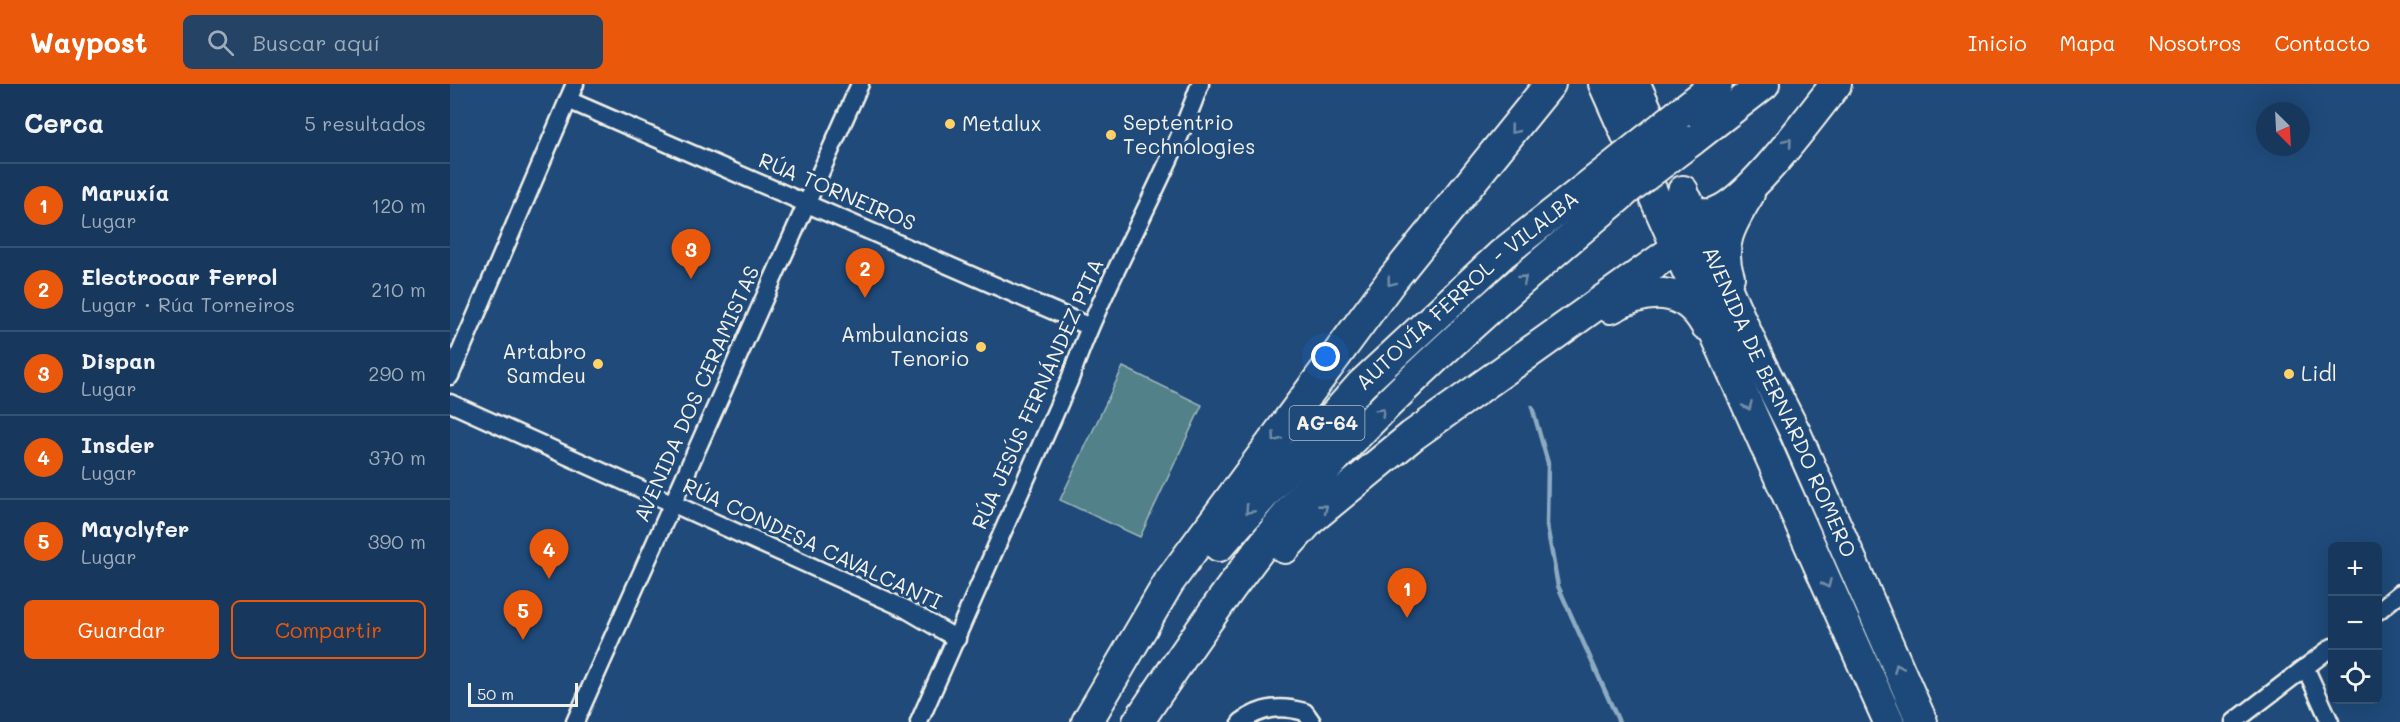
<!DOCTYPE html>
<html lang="es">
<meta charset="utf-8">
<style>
:root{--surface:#17385c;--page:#244365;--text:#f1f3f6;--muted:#9eacbb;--line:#365272;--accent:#ea580c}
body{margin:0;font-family:Mali,sans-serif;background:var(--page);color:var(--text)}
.controls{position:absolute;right:18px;bottom:18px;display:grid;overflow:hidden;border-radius:9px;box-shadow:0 6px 24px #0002}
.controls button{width:54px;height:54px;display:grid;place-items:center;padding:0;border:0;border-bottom:2px solid var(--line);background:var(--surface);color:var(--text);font:30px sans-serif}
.compass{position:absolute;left:1806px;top:18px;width:54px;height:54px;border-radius:50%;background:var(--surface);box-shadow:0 6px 24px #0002;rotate:156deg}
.scale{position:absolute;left:18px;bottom:15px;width:110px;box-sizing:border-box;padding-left:6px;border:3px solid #f4f1e8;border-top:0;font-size:16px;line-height:21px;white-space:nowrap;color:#f4f1e8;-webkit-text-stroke:4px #1f4a7a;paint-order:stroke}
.you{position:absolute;left:876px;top:273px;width:21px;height:21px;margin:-15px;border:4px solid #fff;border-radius:50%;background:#1a73e8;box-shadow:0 0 0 9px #1a73e833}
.badge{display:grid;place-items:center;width:39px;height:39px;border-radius:50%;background:var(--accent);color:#fff;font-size:20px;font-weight:700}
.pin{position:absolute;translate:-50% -50px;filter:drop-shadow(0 2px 3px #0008)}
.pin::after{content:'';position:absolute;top:32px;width:21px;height:18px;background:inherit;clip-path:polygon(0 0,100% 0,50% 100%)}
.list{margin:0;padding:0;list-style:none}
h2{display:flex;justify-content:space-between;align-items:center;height:78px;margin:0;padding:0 24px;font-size:26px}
h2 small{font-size:20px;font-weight:400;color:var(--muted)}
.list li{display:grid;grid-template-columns:39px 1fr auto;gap:18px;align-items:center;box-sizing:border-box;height:84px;padding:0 24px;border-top:2px solid var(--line)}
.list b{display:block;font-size:22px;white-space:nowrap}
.list p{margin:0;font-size:20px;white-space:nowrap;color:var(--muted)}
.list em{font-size:20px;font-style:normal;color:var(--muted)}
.actions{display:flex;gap:12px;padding:18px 24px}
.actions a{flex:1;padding:14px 0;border:2px solid var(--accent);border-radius:9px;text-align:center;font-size:21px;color:var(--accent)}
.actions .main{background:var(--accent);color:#fff}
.icon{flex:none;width:33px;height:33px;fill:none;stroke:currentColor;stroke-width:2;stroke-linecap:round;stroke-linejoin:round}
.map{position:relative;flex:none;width:1950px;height:638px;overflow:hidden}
header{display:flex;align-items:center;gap:36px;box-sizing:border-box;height:84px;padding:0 30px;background:var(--accent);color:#fff}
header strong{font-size:28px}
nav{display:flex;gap:33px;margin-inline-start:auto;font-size:21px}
.search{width:420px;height:54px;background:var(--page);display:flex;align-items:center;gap:15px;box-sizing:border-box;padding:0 21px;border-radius:9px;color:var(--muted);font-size:22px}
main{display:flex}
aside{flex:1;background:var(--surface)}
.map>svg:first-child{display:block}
.green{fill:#52818a;stroke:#a3b9b9;stroke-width:1.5}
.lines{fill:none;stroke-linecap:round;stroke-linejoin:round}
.stream{stroke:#8daac0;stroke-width:4.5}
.street-casing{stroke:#f4f1e8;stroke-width:21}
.highway-casing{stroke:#f4f1e8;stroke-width:34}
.street{stroke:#1f4a7a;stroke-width:16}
.highway{stroke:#1f4a7a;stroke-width:30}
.highway-bridge-casing{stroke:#f4f1e8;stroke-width:34;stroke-linecap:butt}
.highway-bridge{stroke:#1f4a7a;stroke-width:30}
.oneway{stroke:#748da6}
.poi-dot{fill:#ffd166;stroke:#1f4a7a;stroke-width:2}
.labels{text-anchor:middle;stroke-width:6;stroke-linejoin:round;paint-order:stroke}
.shield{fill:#1f4a7a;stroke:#b4bfc7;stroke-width:1.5}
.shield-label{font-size:20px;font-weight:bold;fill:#f4f1e8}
.poi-label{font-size:21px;fill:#f4f1e8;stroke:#1f4a7a;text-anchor:start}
.street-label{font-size:21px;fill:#f4f1e8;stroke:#1f4a7a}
</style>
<header>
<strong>Waypost</strong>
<div class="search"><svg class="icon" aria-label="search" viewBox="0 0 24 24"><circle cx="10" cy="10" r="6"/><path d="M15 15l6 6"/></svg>Buscar aquí</div>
<nav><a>Inicio</a><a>Mapa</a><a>Nosotros</a><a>Contacto</a></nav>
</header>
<main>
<aside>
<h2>Cerca<small>5 resultados</small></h2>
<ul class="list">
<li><span class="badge">1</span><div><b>Maruxía</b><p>Lugar</p></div><em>120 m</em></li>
<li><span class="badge">2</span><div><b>Electrocar Ferrol</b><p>Lugar · Rúa Torneiros</p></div><em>210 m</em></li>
<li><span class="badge">3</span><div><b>Dispan</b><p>Lugar</p></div><em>290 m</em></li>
<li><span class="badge">4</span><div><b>Insder</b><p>Lugar</p></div><em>370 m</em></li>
<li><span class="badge">5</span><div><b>Mayclyfer</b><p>Lugar</p></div><em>390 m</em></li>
</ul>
<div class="actions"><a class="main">Guardar</a><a>Compartir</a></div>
</aside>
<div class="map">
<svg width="1950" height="638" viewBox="0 0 1950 638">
<rect width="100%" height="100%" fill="#1f4a7a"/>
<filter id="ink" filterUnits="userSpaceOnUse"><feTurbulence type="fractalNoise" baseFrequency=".0167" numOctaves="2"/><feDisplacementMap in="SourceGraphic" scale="12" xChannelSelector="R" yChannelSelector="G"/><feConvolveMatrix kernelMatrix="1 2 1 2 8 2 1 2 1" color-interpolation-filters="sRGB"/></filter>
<g filter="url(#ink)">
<path class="green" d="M673 283 752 321 690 453 610 416Z"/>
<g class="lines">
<path class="stream" d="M1082 323 1098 379 1097 442 1108 502 1169 638"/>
<g class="street-casing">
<g id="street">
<path d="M118 16 638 242"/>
<path d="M0 292 125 0"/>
<path d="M0 319 454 524 507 555"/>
<path d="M1928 527 1950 509"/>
<path d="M1856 585 1880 638"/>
<path d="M125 638 410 0"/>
<path d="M469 638 620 295C655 194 714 102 750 0"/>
<path d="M791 638C812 623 830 621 855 628L862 638"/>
<path d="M1784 638 1882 563"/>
</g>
</g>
<g class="highway-casing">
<g id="highway">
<path d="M1154 0 1439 638"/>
<path d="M1185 0 1217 72"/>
<path d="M1230 29 1267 0"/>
<path d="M1241 57 1314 0"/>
<path id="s1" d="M1237 116 1309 277 1345 348 1472 638"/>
<path d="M1227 123C1240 127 1254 134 1267 128 1301 115 1361 31 1386 0"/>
<path d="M1279 193C1267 160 1283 137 1299 110"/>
<path d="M1161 224C1196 204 1234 201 1256 241"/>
<path id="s2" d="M769 462 911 301 1052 170 1161 84"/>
<path d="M835 464 861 435 962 352 1222 167 1234 144 1233 107"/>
<path d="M637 638 719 498 942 196 1100 0"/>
<path d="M688 638C755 538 823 439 906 352 992 263 1085 184 1179 104"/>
</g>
</g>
<use href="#street" class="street"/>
<use href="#highway" class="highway"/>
<g class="highway-bridge-casing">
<g id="highway-bridge">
<path d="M1161 84 1230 29"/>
<path d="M1179 104 1241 57"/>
</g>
</g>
<use href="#highway-bridge" class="highway-bridge"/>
</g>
<defs><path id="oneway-chevron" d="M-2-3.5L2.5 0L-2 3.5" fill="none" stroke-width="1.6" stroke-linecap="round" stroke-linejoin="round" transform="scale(1.5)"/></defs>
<g class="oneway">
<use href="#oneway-chevron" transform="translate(1064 46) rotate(129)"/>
<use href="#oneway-chevron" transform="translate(1338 58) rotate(-50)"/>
<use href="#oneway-chevron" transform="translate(1073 195) rotate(-41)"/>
<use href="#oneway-chevron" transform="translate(941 198) rotate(128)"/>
<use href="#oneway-chevron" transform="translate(1298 322) rotate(66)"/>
<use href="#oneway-chevron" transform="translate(931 328) rotate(-45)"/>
<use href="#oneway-chevron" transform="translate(826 354) rotate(126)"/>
<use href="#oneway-chevron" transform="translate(874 424) rotate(-39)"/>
<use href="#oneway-chevron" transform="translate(799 426) rotate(132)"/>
<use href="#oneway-chevron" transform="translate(1377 500) rotate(66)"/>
<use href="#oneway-chevron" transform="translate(1448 584) rotate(-114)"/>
</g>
</g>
<g class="poi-dot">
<circle cx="500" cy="40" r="6"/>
<circle cx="661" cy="51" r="6"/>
<circle cx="531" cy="263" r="6"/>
<circle cx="148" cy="280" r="6"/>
<circle cx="1839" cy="290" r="6"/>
</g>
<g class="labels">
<rect class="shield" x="839.5" y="322" width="75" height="34" rx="4.5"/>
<g class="shield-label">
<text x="877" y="346">AG-64</text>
</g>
<g class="poi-label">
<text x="673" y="46">Septentrio<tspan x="673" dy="24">Technologies</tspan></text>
<text x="512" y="47">Metalux</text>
<text x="519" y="258" text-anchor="end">Ambulancias<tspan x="519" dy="24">Tenorio</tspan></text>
<text x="136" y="275" text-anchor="end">Artabro<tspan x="136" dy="24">Samdeu</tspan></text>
<text x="1851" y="297">Lidl</text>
</g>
<g class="street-label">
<text transform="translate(387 108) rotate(23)" y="7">RÚA TORNEIROS</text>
<text dy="7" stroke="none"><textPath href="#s2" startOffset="357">AUTOVÍA FERROL - VILALBA</textPath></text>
<text transform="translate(247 310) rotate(-66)" y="7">AVENIDA DOS CERAMISTAS</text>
<text transform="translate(588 310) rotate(-66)" y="7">RÚA JESÚS FERNÁNDEZ PITA</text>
<text dy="7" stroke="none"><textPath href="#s1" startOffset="222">AVENIDA DE BERNARDO ROMERO</textPath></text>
<text transform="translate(362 460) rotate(25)" y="7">RÚA CONDESA CAVALCANTI</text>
</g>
</g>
</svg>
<div class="controls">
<button>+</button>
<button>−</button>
<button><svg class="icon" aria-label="locate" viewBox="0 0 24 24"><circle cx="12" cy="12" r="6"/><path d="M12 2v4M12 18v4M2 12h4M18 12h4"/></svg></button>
</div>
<svg class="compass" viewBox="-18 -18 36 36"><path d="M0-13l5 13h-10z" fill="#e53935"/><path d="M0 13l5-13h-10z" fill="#9eacbb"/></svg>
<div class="scale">50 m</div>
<div class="you"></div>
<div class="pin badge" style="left:957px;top:534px">1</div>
<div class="pin badge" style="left:415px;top:214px">2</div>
<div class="pin badge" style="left:241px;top:195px">3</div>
<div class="pin badge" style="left:99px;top:495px">4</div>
<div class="pin badge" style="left:73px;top:556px">5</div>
</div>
</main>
